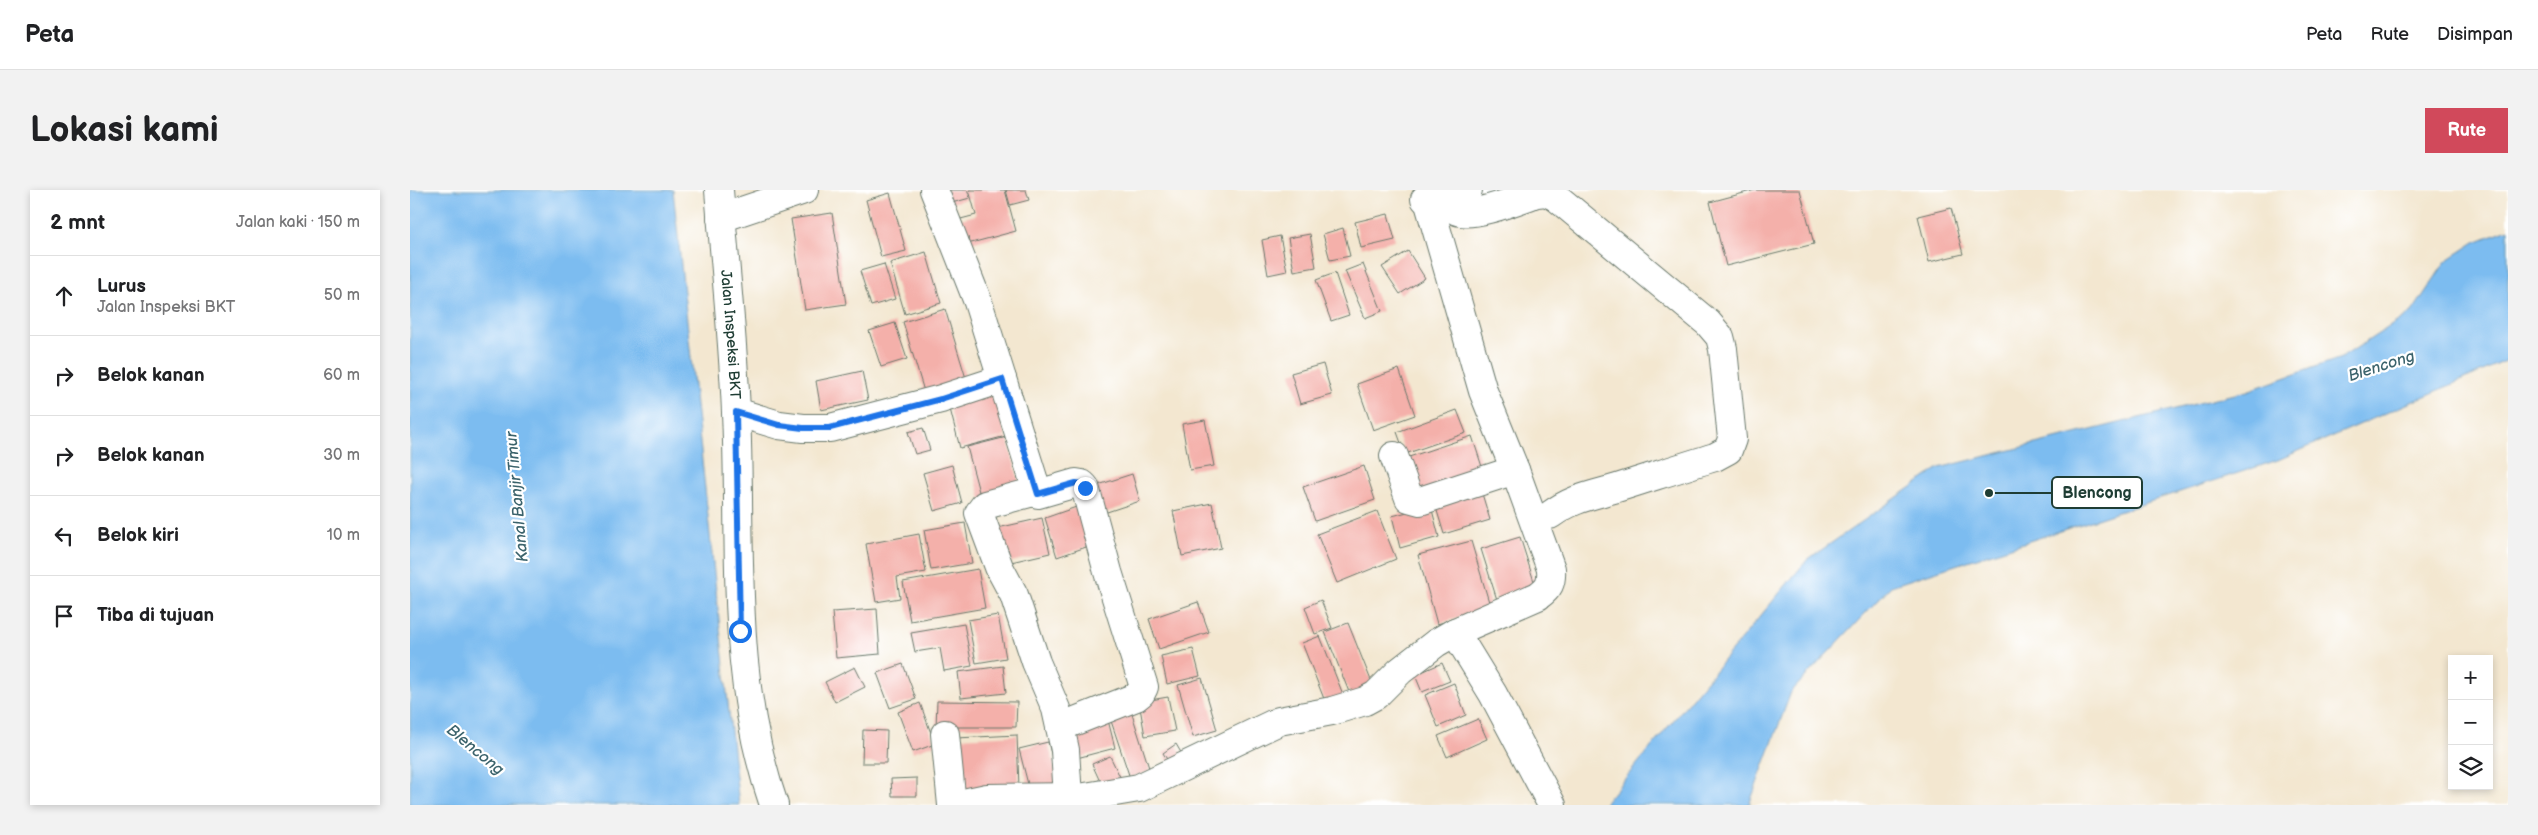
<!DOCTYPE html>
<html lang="id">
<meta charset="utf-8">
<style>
:root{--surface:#fff;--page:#f2f2f2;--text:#202124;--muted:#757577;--line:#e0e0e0;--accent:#d1495b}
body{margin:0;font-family:"Balsamiq Sans",sans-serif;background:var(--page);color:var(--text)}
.controls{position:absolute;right:15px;bottom:15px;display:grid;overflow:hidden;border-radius:0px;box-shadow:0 2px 8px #0003}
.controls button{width:45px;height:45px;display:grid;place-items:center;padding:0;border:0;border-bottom:1px solid var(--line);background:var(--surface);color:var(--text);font:25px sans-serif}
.stop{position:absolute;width:15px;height:15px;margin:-11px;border:4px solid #1a73e8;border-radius:50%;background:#fff}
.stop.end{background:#1a73e8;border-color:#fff;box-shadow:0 1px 5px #0008}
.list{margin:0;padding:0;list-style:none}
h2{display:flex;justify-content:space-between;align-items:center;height:65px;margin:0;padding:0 20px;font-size:21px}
h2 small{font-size:16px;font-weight:400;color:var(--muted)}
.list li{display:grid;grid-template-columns:32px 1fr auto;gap:15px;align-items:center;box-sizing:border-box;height:80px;padding:0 20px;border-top:1px solid var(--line)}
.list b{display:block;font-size:19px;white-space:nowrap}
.list p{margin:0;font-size:16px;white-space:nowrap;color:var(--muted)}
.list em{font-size:16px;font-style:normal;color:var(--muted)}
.icon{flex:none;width:28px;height:28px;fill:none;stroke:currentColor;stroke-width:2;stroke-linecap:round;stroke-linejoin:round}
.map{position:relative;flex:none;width:2098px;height:615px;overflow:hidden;border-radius:0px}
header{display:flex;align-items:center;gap:30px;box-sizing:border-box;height:70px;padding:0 25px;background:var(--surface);border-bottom:1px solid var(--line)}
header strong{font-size:24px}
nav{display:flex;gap:28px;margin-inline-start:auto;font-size:18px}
.intro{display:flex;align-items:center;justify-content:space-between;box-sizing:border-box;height:120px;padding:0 30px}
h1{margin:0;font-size:35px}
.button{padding:12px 22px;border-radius:0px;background:var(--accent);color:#fff;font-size:18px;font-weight:700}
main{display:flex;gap:30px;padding:0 30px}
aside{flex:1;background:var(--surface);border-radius:0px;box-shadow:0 2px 8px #0003}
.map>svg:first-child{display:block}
.water{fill:#7cbcf0;stroke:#4e7c92}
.building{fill:#f4b0aa}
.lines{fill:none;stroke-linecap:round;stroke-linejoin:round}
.street-casing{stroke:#69786b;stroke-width:30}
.secondary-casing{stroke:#69786b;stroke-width:30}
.street{stroke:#fff;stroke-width:28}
.secondary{stroke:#fff;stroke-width:28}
.route{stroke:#1a73e8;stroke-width:6}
.labels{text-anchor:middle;stroke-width:4.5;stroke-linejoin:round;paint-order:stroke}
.street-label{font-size:15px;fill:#1f3d34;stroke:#fff}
.water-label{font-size:16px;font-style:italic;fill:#3b636c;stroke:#fff}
.leader{fill:none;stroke:#1f3d34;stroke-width:2}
.callout-dot{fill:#1f3d34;stroke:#fff;stroke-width:2}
.callout{fill:#fff;stroke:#1f3d34;stroke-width:2}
.callout-label{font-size:16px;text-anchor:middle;font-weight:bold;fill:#1f3d34}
</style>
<header>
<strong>Peta</strong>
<nav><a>Peta</a><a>Rute</a><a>Disimpan</a></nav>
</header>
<div class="intro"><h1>Lokasi kami</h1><a class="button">Rute</a></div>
<main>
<aside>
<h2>2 mnt<small>Jalan kaki · 150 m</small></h2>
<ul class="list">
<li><svg class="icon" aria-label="ahead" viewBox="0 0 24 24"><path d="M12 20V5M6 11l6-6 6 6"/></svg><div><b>Lurus</b><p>Jalan Inspeksi BKT</p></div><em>50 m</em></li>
<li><svg class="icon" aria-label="right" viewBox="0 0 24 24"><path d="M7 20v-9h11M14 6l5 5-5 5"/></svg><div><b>Belok kanan</b></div><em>60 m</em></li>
<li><svg class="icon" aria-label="right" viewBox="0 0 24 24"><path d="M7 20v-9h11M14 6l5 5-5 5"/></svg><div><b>Belok kanan</b></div><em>30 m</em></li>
<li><svg class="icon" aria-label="left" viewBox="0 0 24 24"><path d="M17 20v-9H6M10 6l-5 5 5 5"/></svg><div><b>Belok kiri</b></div><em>10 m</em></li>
<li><svg class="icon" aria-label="arrive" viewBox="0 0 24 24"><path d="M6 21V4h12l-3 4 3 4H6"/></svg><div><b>Tiba di tujuan</b></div></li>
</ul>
</aside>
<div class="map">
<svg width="2098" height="615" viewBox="0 0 2098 615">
<rect width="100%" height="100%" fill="#fff"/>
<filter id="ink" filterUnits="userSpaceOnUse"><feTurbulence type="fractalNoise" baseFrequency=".02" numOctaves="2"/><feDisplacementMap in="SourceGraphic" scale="10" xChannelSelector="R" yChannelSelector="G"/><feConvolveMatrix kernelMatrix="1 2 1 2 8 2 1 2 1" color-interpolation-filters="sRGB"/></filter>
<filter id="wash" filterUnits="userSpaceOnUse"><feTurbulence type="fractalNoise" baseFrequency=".0096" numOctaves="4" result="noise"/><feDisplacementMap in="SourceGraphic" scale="20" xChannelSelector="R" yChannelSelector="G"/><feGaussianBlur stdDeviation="1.12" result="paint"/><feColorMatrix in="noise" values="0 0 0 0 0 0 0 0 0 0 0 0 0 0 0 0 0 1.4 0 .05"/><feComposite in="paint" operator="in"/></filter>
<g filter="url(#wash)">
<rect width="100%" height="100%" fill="#f3e7d0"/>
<g class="water">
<path d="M0 0H263L329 615H0Z"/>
<path d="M2098 39V170L1868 270 1481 396 1381 502 1339 615H1193L1397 370 1529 278 1837 201 1931 168 2002 122 2036 71 2065 52Z"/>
</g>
<g id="blocks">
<g class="building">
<path d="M530 0H557L560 8 534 15Z"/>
<path d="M559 0H595L606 41 550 56 543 31 566 25Z"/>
<path d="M596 0H616L619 10 600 15Z"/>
<path d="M1345 0H1390L1404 54 1316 76 1300 12Z"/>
<path d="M480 3 496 61 471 67 456 10Z"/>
<path d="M1541 18 1553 64 1519 72 1508 26Z"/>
<path d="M422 23 436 114 395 120 381 29Z"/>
<path d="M978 24 985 50 951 58 945 32Z"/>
<path d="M933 38 940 66 920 70 913 44Z"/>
<path d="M900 44 906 77 884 81 878 48Z"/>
<path d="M870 46 877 81 858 85 852 50Z"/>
<path d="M998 61 1015 88 990 104 972 77Z"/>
<path d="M516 62 531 113 495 124 480 73Z"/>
<path d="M474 74 485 109 461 116 450 81Z"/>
<path d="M953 74 972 121 955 128 935 81Z"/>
<path d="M925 83 939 125 921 131 906 90Z"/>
<path d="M535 119 558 195 516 208 493 132Z"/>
<path d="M485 133 497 169 471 177 459 141Z"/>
<path d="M913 174 922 205 890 214 881 183Z"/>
<path d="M989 179 1005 225 963 240 947 194Z"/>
<path d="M452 181 458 210 411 220 406 191Z"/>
<path d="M585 204 596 246 550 258 539 215Z"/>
<path d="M1047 220 1056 243 995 264 987 242Z"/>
<path d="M795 230 804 276 780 280 772 234Z"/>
<path d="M513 238 520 260 505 264 498 242Z"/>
<path d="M1062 246 1075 286 1009 307 996 268Z"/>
<path d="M597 247 612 303 572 313 557 257Z"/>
<path d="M542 275 552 313 524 321 513 283Z"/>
<path d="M954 276 965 310 905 331 893 297Z"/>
<path d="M722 284 730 311 688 325 679 298Z"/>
<path d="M1070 297 1080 330 1034 344 1024 311Z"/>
<path d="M802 313 811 358 772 366 763 321Z"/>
<path d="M672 315 685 354 647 367 635 328Z"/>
<path d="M1021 316 1029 347 990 358 982 326Z"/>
<path d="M967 321 986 369 927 393 907 344Z"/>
<path d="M632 328 640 363 601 372 598 359 588 361 583 339Z"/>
<path d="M555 333 562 373 521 380 514 340Z"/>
<path d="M509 344 516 382 487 387 490 408 466 412 456 354Z"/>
<path d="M1110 347 1127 401 1088 413 1071 359Z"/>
<path d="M1061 351 1081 419 1027 434 1008 365Z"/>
<path d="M568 379 575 418 500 431 493 392Z"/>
<path d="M911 410 922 438 905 444 895 417Z"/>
<path d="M788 412 799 442 749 459 739 429Z"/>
<path d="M467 419 470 464 426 468 422 422Z"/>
<path d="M588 425 596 468 566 473 558 430Z"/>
<path d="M938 433 966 503 943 512 915 442Z"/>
<path d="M554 434 562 476 534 481 530 458 505 462 501 443Z"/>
<path d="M910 446 936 512 918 519 892 453Z"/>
<path d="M783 459 790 486 757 494 751 466Z"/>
<path d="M1032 473 1040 491 1012 502 1005 485Z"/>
<path d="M493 474 506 509 480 518 467 483Z"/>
<path d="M593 476 596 503 551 508 548 482Z"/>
<path d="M445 477 455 497 425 512 415 492Z"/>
<path d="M792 488 807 540 783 547 768 495Z"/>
<path d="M1044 493 1056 525 1028 537 1015 505Z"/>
<path d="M758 507 765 541 735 546 729 512Z"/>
<path d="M527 511 607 512 606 537H526Z"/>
<path d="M510 513 525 554 503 562 488 522Z"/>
<path d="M721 521 740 581 720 588 700 528Z"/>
<path d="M1068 529 1077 549 1037 567 1028 546Z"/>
<path d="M698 530 705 558 663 569 655 542Z"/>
<path d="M453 540 477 541 476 573H452Z"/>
<path d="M607 545 609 598 549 601 546 548Z"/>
<path d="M638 552 650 599 621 606 609 559Z"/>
<path d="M766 554 773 566 760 574 753 563Z"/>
<path d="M700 566 711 589 693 598 682 574Z"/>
<path d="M507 588V606H482L481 589Z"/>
</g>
</g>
</g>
<g filter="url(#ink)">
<use href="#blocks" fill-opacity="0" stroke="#69786b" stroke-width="1"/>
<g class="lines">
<g class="street-casing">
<g id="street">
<path d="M524 0 568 112 628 304 666 293 672 294 675 297 698 382 734 497 731 503 726 507 650 537"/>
<path d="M1033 8C1037 13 1040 18 1047 21 1063 28 1109 9 1127 3L1136 2 1146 7 1298 133 1310 147 1313 159 1322 249 1318 260 1305 267C1272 277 1239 288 1207 298 1180 306 1163 308 1140 325"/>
<path d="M1015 9 1033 8 1058 0"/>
<path d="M311 28 394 0"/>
<path d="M326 222 369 235 393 238H420L531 209 592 189"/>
<path d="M984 266 999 308 1010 311 1105 280"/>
<path d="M627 301 575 315 569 323 589 377 604 405 626 472 646 519 655 560 658 607"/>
<path d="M1045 442 1083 504 1142 615"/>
<path d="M535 544 542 615"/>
<path d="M544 615 577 608 675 607 729 598 869 531 922 521 955 511 966 505 990 481 1026 453 1045 442 1128 406C1139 398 1142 393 1141 379L1105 280 1073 201 1018 10"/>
</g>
</g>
<g class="secondary-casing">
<g id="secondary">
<path id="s1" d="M309 0C315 74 323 148 326 222 332 356 319 486 364 615"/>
</g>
</g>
<use href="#street" class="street"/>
<use href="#secondary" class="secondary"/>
</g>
</g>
<g class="lines" filter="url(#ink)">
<path class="route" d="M330 441 326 222 369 235 393 238H420L531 209 592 189 628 304 666 293 672 294 675 298"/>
</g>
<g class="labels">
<g class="street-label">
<text dy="5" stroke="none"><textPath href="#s1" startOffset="145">Jalan Inspeksi BKT</textPath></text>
</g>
<g class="water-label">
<text transform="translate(1971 175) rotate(-18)" y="6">Blencong</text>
<text transform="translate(106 307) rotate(-95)" y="6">Kanal Banjir Timur</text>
<text transform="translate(66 559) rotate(40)" y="6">Blencong</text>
</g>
</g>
<path class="leader" d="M1579 303L1642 303"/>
<circle class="callout-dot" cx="1579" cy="303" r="5"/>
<rect class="callout" x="1642" y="287" width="90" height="31" rx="5"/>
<g class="callout-label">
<text x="1687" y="308">Blencong</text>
</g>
</svg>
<div class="controls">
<button>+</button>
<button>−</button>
<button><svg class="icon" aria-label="layers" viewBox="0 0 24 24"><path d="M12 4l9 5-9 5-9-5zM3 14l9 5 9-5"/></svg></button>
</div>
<div class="stop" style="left:330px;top:441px"></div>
<div class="stop end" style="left:675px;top:298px"></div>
</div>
</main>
